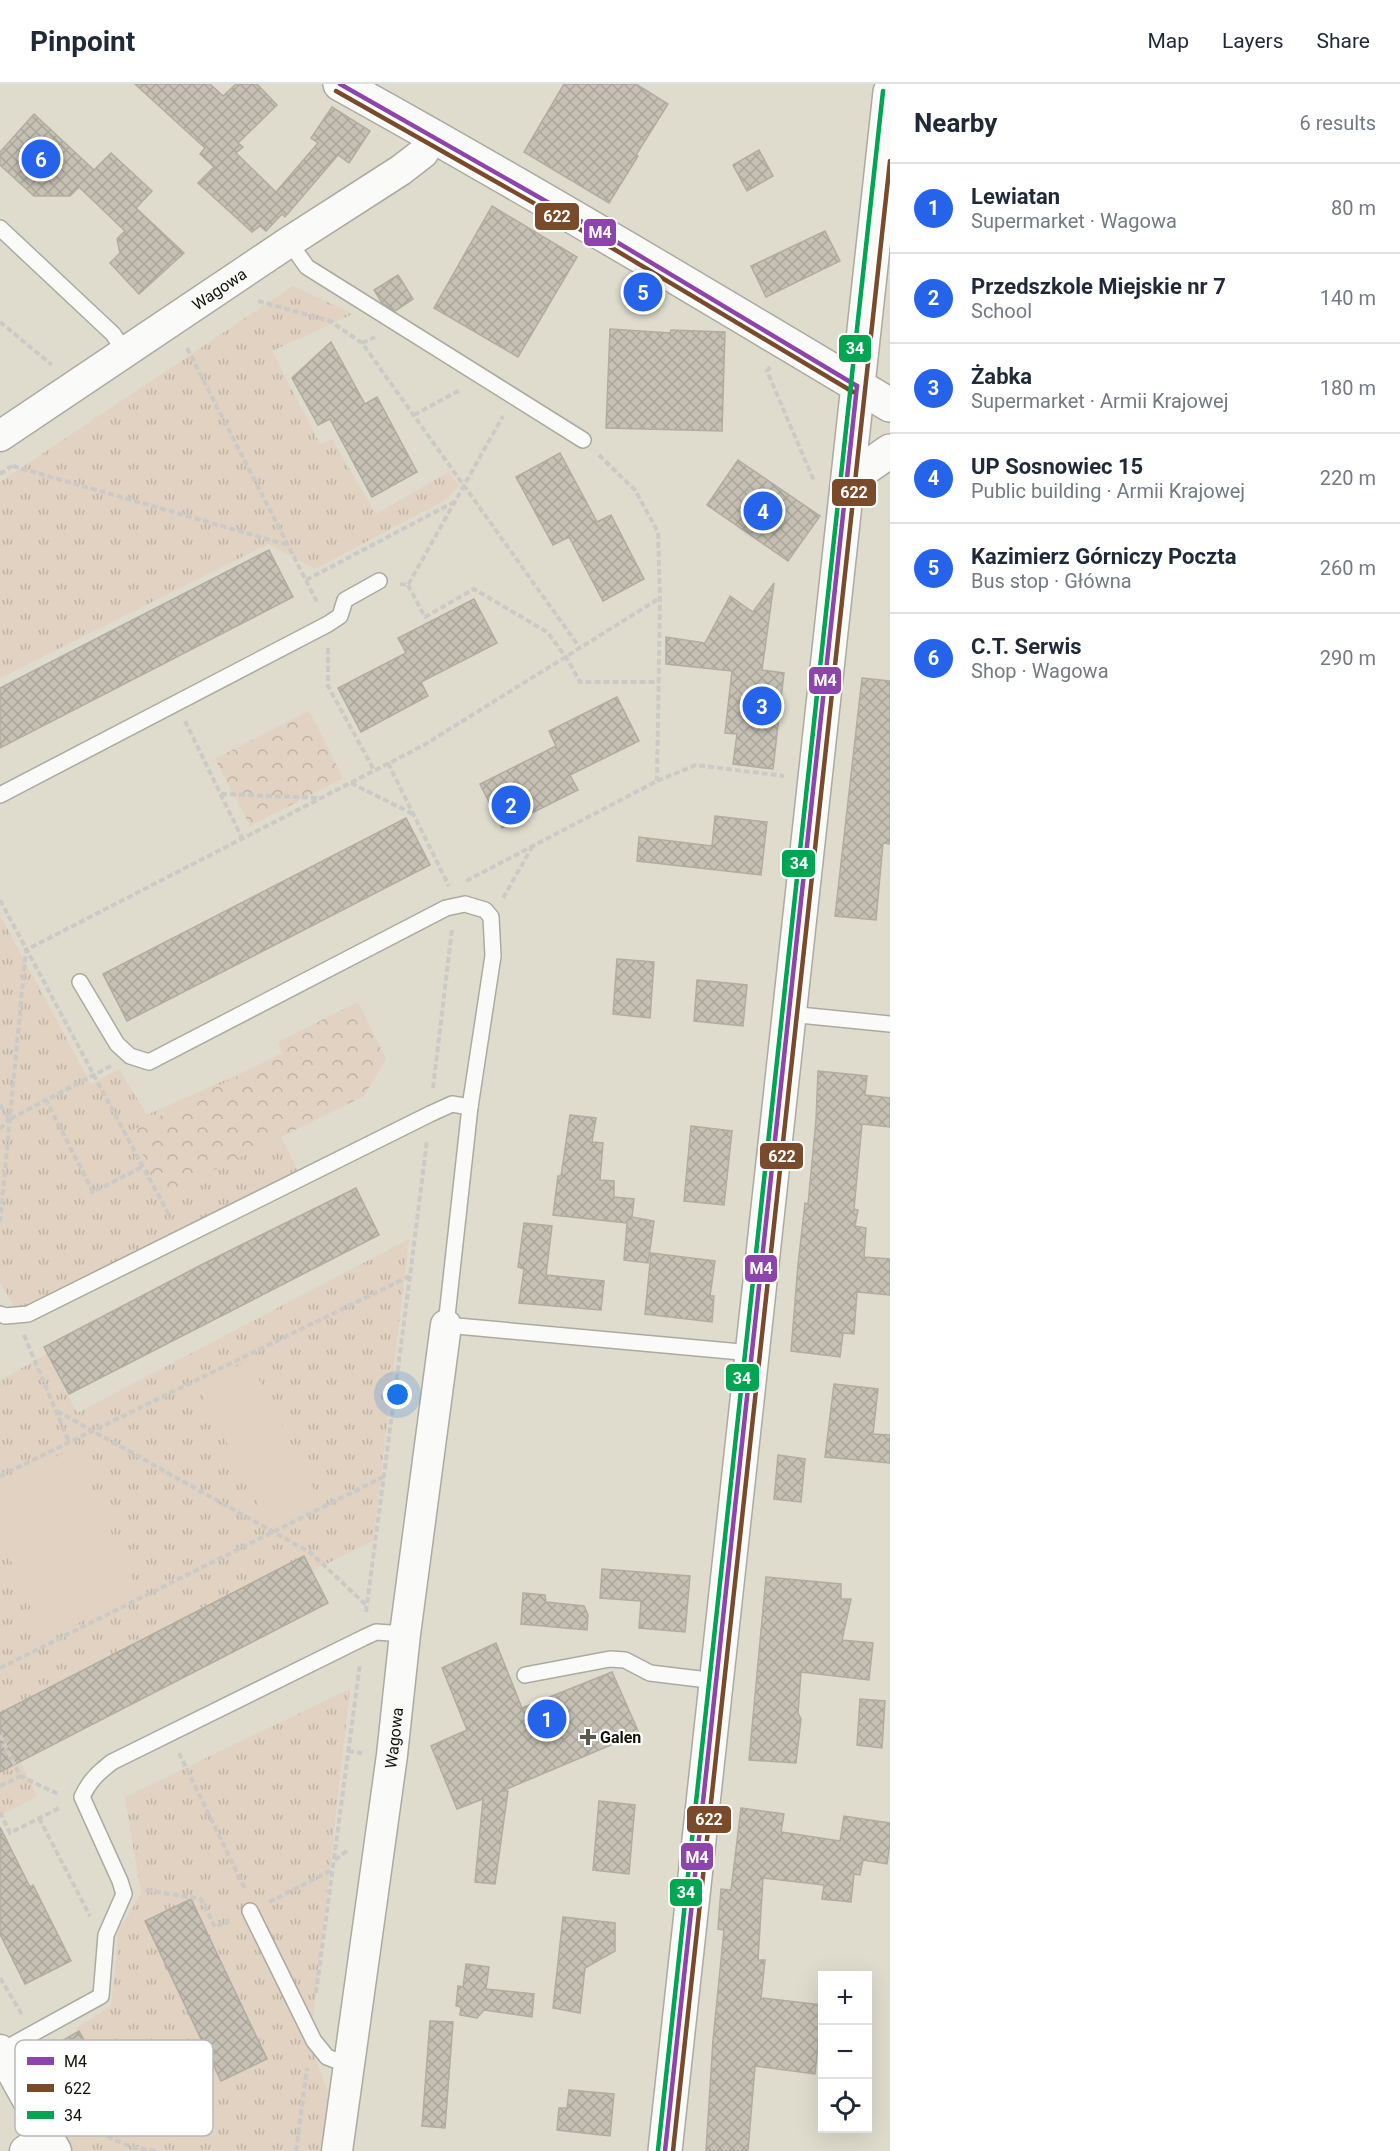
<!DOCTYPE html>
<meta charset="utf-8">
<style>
:root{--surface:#fff;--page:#f2f2f3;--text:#1f2937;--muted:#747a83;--line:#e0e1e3;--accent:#2563eb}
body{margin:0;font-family:Roboto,sans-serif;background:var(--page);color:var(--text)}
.controls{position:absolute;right:18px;bottom:18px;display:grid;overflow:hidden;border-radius:0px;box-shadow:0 6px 24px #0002}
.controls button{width:54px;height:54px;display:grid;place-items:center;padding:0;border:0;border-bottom:2px solid var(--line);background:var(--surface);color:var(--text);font:30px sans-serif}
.you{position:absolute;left:398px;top:1311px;width:21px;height:21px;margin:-15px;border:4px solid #fff;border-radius:50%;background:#1a73e8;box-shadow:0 0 0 9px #1a73e833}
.badge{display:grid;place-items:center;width:39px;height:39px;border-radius:50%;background:var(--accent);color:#fff;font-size:20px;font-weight:700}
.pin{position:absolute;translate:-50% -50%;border:3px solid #fff;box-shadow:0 2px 6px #0006}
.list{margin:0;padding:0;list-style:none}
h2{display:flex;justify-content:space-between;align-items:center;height:78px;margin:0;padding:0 24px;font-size:26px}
h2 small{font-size:20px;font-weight:400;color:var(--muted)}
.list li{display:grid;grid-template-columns:39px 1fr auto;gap:18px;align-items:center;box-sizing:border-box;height:90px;padding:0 24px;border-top:2px solid var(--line)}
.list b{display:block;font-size:22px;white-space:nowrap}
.list p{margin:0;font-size:20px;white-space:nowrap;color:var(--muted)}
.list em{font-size:20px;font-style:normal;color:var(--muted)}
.icon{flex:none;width:33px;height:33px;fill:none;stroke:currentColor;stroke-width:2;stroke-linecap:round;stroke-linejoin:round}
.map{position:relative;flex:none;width:890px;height:2067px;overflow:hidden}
header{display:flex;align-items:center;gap:36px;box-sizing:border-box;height:84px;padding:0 30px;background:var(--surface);border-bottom:2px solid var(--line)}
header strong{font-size:28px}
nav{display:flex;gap:33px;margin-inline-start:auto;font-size:21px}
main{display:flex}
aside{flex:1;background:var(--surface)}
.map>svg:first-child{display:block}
.grass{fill:url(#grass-tufts)}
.park{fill:url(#park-crowns)}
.garden{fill:#e1d2c1}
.building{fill:url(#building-cross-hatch);stroke:#b0aca1;stroke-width:1.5}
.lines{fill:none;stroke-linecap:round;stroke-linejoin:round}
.service-casing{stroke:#acaaa0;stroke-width:18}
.minor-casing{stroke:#acaaa0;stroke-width:33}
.tertiary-casing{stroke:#acaaa0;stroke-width:36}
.path{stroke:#cbcac6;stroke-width:4;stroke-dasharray:6 3;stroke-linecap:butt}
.service{stroke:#fafaf8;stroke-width:15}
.minor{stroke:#fafaf8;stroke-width:30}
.tertiary{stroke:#fafaf8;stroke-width:33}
.bus-1-casing{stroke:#fff;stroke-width:9}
.bus-2-casing{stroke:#fff;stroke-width:9}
.bus-3-casing{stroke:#fff;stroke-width:9}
.bus-1{stroke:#8e44ad;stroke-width:4.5}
.bus-2{stroke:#7a4b2a;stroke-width:4.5}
.bus-3{stroke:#00a651;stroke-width:4.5}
.poi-dot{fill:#5a594e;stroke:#fff;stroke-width:2}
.labels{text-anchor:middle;stroke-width:4.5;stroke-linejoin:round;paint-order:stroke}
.street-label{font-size:16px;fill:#131209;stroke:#fff}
.poi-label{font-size:16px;font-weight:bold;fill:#131209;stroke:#fff;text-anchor:start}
.key{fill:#fff;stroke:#b8b8b5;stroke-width:1.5}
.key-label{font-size:16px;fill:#131209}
.line-badge{stroke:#fff;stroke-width:2}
.badge-label{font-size:16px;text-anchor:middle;font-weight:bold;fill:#fff}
</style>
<header>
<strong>Pinpoint</strong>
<nav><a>Map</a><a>Layers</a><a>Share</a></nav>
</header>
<main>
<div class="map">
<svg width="890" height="2067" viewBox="0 0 890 2067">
<defs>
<pattern id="grass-tufts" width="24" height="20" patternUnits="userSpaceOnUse" patternTransform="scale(1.5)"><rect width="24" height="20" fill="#e1d2c1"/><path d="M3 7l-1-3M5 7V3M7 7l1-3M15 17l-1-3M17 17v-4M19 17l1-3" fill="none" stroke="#c0b3a4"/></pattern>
<pattern id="park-crowns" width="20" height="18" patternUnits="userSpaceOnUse" patternTransform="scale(1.5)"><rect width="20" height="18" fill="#e1d2c1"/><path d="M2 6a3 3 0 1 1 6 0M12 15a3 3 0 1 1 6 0" fill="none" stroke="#c0b3a4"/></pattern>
<pattern id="building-cross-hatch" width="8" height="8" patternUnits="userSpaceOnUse" patternTransform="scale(1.5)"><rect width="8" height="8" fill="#c6c1b4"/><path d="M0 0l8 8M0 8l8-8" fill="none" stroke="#a9a599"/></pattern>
</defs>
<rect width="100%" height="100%" fill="#dfdcce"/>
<g class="grass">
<path d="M293 202 353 230 272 267 320 360 332 355 376 430 448 388 459 401 447 415 315 485 268 460 0 594V398Z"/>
<path d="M0 831 91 1000 119 985 147 1031 248 986 302 1095 23 1238 0 1198Z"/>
<path d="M409 1155 373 1457 2 1640 37 1712 0 1732V1296L47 1270 77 1329Z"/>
<path d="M350 1605 310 1961 328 2008 322 2067H68L41 2016 97 1984 76 1944 111 1922 119 1845 141 1810 125 1713Z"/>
</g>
<g class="park">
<path d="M309 627 343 694 250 742 215 675Z"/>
<path d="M358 918 386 975 364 1012 163 1111 131 1047 282 969 278 958Z"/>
</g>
<g class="garden">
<path d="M249 1276 321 1419 270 1444 198 1302Z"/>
<path d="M75 1364 138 1510 44 1556 0 1450V1399Z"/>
</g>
<g class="building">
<path d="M135 0H210L223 12 236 0H257L277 21 238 59 243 63 236 69 276 108 318 59 311 54 332 23 370 47 349 79 338 71 285 133 282 130 266 147 260 142 252 148 198 99 214 83 200 70 205 64Z"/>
<path d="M564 0H636L668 20 636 71 638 72 609 119 524 68Z"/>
<path d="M34 30 94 86 111 69 152 107 136 124 184 169 139 210 110 179 120 169 117 155 125 147 79 103 70 112H34L0 81V68Z"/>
<path d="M759 66 773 92 747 107 733 81Z"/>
<path d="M492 122 577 173 518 273 434 224Z"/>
<path d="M825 147 840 177 766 213 751 182Z"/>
<path d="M398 191 413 215 395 227 382 219 374 206Z"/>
<path d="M610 245 670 249 671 246 725 248 722 347 606 344Z"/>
<path d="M331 258 365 320 377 313 417 388 372 413 330 335 318 341 292 294Z"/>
<path d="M560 369 597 438 611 431 644 495 603 517 569 453 553 461 516 393Z"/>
<path d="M738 376 820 432 788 477 707 421Z"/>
<path d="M269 466 293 513 0 664V604Z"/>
<path d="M774 499 762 586 784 589 773 685 733 680 737 650 725 649 732 587 666 580V553L705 559 730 512 753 528Z"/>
<path d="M474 515 497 559 421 598 428 612 361 648 338 604 406 569 398 554Z"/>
<path d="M862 594 890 597V760L883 759 876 836 835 832Z"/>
<path d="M617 613 639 657 570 691 578 706 502 744 480 700 556 662 549 647Z"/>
<path d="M715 732 767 738 761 791 637 777 639 753 712 762Z"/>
<path d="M406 734 430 781 127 937 103 890Z"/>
<path d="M617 875 654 878 650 934 613 930Z"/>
<path d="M697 896 747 901 743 942 694 937Z"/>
<path d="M818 987 867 992 865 1011 890 1014V1043L862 1040 854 1125 858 1126 855 1142 866 1144 864 1173 890 1175V1211L857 1208 854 1250 843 1249 840 1273 791 1267 798 1181 805 1119 808 1120 816 1036Z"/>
<path d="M570 1031 596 1034 592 1058 603 1059 600 1096 614 1097V1113L634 1115 632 1133 654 1137 648 1179 624 1176 627 1139 553 1131 558 1092H561Z"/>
<path d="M691 1042 732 1047 724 1121 684 1117Z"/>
<path d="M356 1104 379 1151 69 1310 44 1263 201 1181Z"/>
<path d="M524 1139 552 1142 546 1191 604 1197 601 1226 519 1219 524 1185 518 1183Z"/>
<path d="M651 1169 715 1177 710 1212H714L712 1238 645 1230Z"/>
<path d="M834 1300 878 1305 873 1350 890 1351V1379L825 1373Z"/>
<path d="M778 1371 805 1375 801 1418 774 1415Z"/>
<path d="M304 1472 328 1519 0 1688V1629Z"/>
<path d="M602 1485 690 1492 685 1548 639 1544 641 1517 600 1514Z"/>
<path d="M766 1493 841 1500V1515H851L842 1556 873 1559 869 1596 801 1588 798 1629 801 1635 796 1679 749 1676Z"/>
<path d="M523 1509 545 1511 546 1518 584 1522 588 1531 587 1546 521 1540Z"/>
<path d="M496 1559 522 1624 612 1588 639 1649 502 1707H508L495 1800 475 1798 483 1715 457 1725 431 1662 467 1646 442 1584Z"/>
<path d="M860 1615 885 1617 882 1664 857 1661Z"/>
<path d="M599 1717 635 1721 629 1790 593 1786Z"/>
<path d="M741 1724 784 1730 781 1748 840 1757 844 1732 890 1739V1759L887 1780 863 1776 860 1791 854 1790 851 1818 822 1815 824 1801 763 1794 758 1876H765L761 1914 822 1921 815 1990 755 1982 748 2067H706L713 1956 724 1846 718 1845 721 1805 731 1806Z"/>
<path d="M0 1743 30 1803 33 1801 71 1877 25 1900 0 1850Z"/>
<path d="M191 1815 267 1975 221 1997 145 1837Z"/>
<path d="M563 1833 615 1839V1867L585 1884 580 1929 553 1924Z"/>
<path d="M466 1880 489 1883 486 1905 534 1910 532 1933 484 1926 477 1934 460 1931 461 1923 456 1922 458 1902 463 1903Z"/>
<path d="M430 1937 453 1938 445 2044 422 2042Z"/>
<path d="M79 1947 96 1978 69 1993 53 1962Z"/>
<path d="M569 2006 614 2010 610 2052 557 2046 559 2024H567Z"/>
</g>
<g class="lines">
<g class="service-casing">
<g id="service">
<path d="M0 144 113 250 125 268"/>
<path d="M289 158 307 183 583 356"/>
<path d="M0 711 328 540 340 532 345 516 379 497"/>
<path d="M80 898 117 960 130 972 149 978 446 824 465 820 485 826 491 833 493 872 470 1023 446 1241 752 1269"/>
<path d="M789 930 890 940"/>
<path d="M0 1230 5 1232 28 1230 430 1030 452 1020 470 1023"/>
<path d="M525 1591 610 1575 625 1576 650 1589 716 1597"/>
<path d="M250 1827 314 1957 327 1973 348 1981"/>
<path d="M1 1967 101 1912 106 1851 124 1810 120 1797 82 1713C89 1697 99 1688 112 1678L363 1554 376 1548 405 1550"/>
</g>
</g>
<g class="minor-casing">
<g id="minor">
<path id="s1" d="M0 352 289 158 401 86 423 69 433 52"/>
<path d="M0 1966 56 2067"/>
<path d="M25 2067 47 2051"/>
<path id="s2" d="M337 2067 392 1671 405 1550 446 1241"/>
</g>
</g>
<g class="tertiary-casing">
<g id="tertiary">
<path d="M340 0C526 103 708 212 890 321"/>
<path d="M847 405 864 385 890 367"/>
<path d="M665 2067 890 8"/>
</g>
</g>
<g class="path">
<path d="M258 217 330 237 362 259 580 564"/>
<path d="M0 238 52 281"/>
<path d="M362 259 375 253"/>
<path d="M187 264 318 520"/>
<path d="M770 283 767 287 814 397"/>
<path d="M414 331 460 306"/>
<path d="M599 371 635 406 658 448 660 514 657 697"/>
<path d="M13 382 288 461"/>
<path d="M0 390 15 380"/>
<path d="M306 496 454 418"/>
<path d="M400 500 408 501 503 332"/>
<path d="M408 501 425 533 474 505 547 548 566 573 580 598H659"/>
<path d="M328 564V602L374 686"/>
<path d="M185 637 242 754"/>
<path d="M388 679 449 802"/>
<path d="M351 699 413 730"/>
<path d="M221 710 319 714"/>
<path d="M466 797 657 697 696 681 784 692"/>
<path d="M503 814 532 763"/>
<path d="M0 816 171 1135"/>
<path d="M111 982 46 1016 93 1108 142 1083"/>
<path d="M433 1004 452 845"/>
<path d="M0 1021 10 1035 46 1016"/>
<path d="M0 1045 9 1035"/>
<path d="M0 1138 26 866 424 661 660 514"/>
<path d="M24 1251 69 1358"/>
<path d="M57 1327 311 1469 367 1522"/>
<path d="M0 1392 410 1192 427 1056"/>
<path d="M366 1528 410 1192"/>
<path d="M0 1584 383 1393"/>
<path d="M0 1651 20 1692 60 1711"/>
<path d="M348 1667 362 1669"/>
<path d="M179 1669 245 1805"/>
<path d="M0 1702 20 1692"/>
<path d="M0 1728 10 1749 61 1723"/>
<path d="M39 1734 90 1832"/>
<path d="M335 1776 348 1766"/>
<path d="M146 1806 201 1815 215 1843 229 1836"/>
<path d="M269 1818 332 1786"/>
<path d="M0 1894 23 1932"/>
<path d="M316 1909 360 1580"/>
<path d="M44 1966C77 2022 86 2059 158 2067"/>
<path d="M296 2067 307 1984"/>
</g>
<use href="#service" class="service"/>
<use href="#minor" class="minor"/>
<use href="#tertiary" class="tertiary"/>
<g class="bus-1-casing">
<g id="bus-1">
<path d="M340 0 600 148 857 302"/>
<path d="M665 2067 857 302"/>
</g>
</g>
<g class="bus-2-casing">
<g id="bus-2">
<path d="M336 7 597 155 853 308"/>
<path d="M673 2067 890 77"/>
</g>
</g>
<g class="bus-3-casing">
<path id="bus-3" d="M658 2066 883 7"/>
</g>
<use href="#bus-1" class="bus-1"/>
<use href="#bus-2" class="bus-2"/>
<use href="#bus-3" class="bus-3"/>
</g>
<path class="poi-dot" d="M585 1644h6v6h6v6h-6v6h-6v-6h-6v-6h6z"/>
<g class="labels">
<g class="street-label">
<text dy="6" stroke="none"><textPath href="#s1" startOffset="264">Wagowa</textPath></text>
<text dy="6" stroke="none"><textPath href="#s2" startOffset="417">Wagowa</textPath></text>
</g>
<g class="poi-label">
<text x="600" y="1659">Galen</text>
</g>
</g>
<rect x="15" y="1956" width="198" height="96" rx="9" class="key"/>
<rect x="27" y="1973" width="27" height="8" fill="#8e44ad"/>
<rect x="27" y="2000" width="27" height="8" fill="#7a4b2a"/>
<rect x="27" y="2027" width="27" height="8" fill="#00a651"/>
<g class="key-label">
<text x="64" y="1983">M4</text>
<text x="64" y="2010">622</text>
<text x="64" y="2037">34</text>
</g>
<g class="line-badge">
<rect x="534" y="118" width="46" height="29" rx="6" fill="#7a4b2a"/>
<rect x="583" y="134" width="34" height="29" rx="6" fill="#8e44ad"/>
<rect x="838" y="250" width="34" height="29" rx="6" fill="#00a651"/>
<rect x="831" y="394" width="46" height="29" rx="6" fill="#7a4b2a"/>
<rect x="808" y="582" width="34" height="29" rx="6" fill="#8e44ad"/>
<rect x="781" y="765" width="35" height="29" rx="6" fill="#00a651"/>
<rect x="759" y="1058" width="45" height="28" rx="6" fill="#7a4b2a"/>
<rect x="744" y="1170" width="34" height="29" rx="6" fill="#8e44ad"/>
<rect x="725" y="1279" width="35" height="29" rx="6" fill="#00a651"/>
<rect x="686" y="1721" width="46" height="29" rx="6" fill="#7a4b2a"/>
<rect x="680" y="1758" width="34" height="29" rx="6" fill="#8e44ad"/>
<rect x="669" y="1794" width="34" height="29" rx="6" fill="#00a651"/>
</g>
<g class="badge-label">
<text x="557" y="138">622</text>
<text x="600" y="154">M4</text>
<text x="855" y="270">34</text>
<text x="854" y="414">622</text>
<text x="825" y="602">M4</text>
<text x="799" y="785">34</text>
<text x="782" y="1078">622</text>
<text x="761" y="1190">M4</text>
<text x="742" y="1300">34</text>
<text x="709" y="1741">622</text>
<text x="697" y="1779">M4</text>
<text x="686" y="1814">34</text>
</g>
</svg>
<div class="controls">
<button>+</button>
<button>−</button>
<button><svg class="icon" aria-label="locate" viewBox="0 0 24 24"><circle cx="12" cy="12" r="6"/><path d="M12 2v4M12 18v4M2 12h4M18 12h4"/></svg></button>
</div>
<div class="you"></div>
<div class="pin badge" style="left:547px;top:1635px">1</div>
<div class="pin badge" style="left:511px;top:721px">2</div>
<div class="pin badge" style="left:762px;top:622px">3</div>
<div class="pin badge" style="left:763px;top:427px">4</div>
<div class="pin badge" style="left:643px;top:208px">5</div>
<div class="pin badge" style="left:41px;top:75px">6</div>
</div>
<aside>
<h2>Nearby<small>6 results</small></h2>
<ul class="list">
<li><span class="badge">1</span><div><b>Lewiatan</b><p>Supermarket · Wagowa</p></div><em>80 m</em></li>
<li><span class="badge">2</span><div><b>Przedszkole Miejskie nr 7</b><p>School</p></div><em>140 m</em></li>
<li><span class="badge">3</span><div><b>Żabka</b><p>Supermarket · Armii Krajowej</p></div><em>180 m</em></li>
<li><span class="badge">4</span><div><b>UP Sosnowiec 15</b><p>Public building · Armii Krajowej</p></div><em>220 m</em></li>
<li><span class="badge">5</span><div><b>Kazimierz Górniczy Poczta</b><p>Bus stop · Główna</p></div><em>260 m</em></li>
<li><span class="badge">6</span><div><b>C.T. Serwis</b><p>Shop · Wagowa</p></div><em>290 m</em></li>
</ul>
</aside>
</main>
